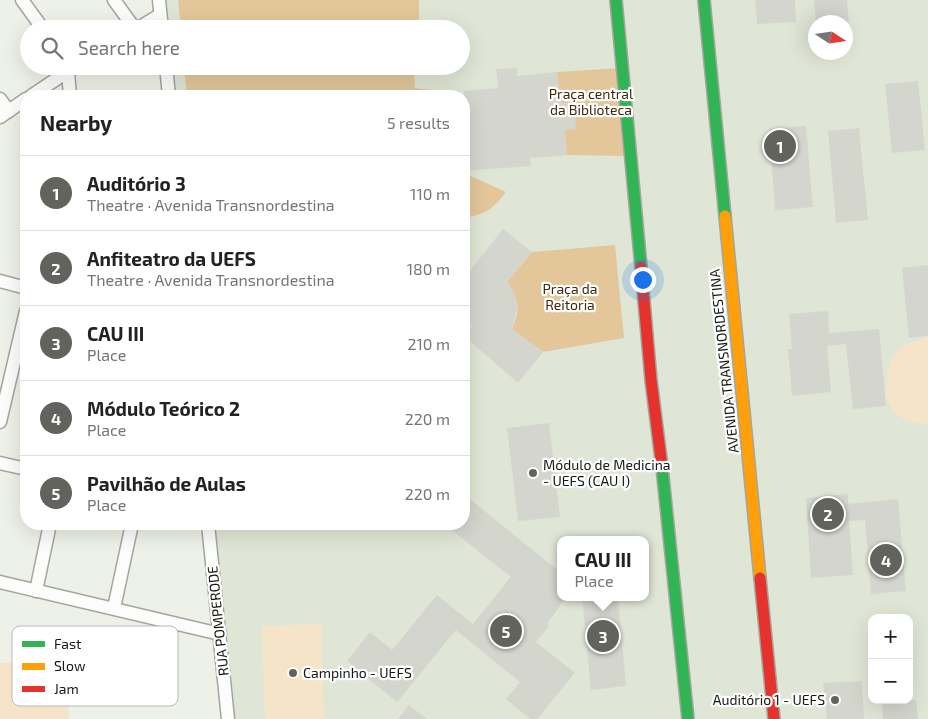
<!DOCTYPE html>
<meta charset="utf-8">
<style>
:root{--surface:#fff;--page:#f6f6f6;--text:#222;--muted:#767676;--line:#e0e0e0;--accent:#61635c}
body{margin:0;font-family:"Exo 2",sans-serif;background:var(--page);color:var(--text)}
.controls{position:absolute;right:15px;bottom:15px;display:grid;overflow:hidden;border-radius:10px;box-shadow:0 5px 20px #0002}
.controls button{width:45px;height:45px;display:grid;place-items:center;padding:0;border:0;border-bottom:1px solid var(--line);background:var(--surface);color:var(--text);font:25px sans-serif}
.compass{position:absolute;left:808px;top:15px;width:45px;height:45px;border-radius:50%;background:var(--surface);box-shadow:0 5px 20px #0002;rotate:102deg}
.you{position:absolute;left:642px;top:279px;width:18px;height:18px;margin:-12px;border:4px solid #fff;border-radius:50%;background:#1a73e8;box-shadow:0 0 0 8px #1a73e833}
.badge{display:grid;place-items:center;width:32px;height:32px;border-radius:50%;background:var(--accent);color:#fff;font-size:16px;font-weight:700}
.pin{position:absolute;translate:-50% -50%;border:2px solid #fff;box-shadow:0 1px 5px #0006}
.popup{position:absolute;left:557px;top:536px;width:92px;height:65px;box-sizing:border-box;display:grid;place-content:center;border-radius:10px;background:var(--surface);filter:drop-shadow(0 1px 4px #0005);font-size:16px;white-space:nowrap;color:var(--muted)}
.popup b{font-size:19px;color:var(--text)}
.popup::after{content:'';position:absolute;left:50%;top:100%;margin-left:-10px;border:10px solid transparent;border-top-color:var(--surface)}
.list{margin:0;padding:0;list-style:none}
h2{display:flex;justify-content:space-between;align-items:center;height:65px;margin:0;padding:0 20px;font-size:21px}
h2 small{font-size:16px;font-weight:400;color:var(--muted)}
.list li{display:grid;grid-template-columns:32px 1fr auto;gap:15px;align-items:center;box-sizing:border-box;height:75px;padding:0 20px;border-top:1px solid var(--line)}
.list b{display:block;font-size:19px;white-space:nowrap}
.list p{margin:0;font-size:16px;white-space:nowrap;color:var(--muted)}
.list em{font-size:16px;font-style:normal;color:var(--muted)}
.icon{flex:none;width:28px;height:28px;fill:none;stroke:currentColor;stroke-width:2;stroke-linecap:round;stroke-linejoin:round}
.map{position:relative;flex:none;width:928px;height:719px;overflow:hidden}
.search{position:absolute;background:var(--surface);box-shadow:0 5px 20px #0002;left:20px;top:20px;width:450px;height:55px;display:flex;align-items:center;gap:12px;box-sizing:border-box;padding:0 18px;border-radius:28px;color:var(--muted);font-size:19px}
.panel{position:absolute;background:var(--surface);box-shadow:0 5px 20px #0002;left:20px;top:90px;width:450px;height:440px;border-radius:20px}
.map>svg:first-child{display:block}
.built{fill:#e0e6d5;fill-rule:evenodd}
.green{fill:#f6e4c8}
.forest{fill:#e3c79b}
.building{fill:#d4d6ce}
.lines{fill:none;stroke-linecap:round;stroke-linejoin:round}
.street-casing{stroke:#a3a69e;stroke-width:15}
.fast-casing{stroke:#a3a69e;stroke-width:14}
.slow-casing{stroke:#a3a69e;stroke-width:14}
.jam-casing{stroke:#a3a69e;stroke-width:14}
.street{stroke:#fcfdfb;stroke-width:12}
.fast{stroke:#30b455;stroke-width:11}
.slow{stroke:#ff9f0a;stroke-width:11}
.jam{stroke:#e5322d;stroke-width:11}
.poi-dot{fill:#61635c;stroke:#fff;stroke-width:2}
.labels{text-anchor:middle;stroke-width:4.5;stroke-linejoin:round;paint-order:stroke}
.park-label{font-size:14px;fill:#3f2908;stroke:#fff}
.street-label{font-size:14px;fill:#151711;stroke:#fff}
.poi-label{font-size:14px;fill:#151711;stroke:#fff;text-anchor:start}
.key{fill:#fff;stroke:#b9b9b8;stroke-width:1}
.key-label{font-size:14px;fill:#151711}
</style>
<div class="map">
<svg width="928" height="719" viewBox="0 0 928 719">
<rect width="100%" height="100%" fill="#edf1e7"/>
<path class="built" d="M165 0H928V719H235L228 639 214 524H464V96H174L171 66H461V29H168ZM816 22H846V52H816ZM560 540H646V597H560ZM872 618H909V700H872Z"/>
<g class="green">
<path d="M928 337V423C908 426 888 413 886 392 886 388 887 384 887 380 888 367 889 359 899 349 906 343 920 341 928 337Z"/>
<path d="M321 624 324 719H265L262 626Z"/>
<path d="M68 660 69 719H0V663Z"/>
</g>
<g class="forest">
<path d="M178 0H419V29H181Z"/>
<path d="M184 66H415L414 73 415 88 433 90 435 96H187Z"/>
<path d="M622 68 624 156 567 155 557 72Z"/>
<path d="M464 176H471L506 192C492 210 486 214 464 218Z"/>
<path d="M615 245 624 338 543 352 512 329C520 309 520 300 507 282L532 252Z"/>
</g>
<g class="building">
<path d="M755 0H795L796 22 757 24Z"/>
<path d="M814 0H847L849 22H816Z"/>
<path d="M517 68V76L557 72 560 103 574 102 576 129 565 130 567 155 530 158 531 166 464 171V91L498 88 496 69Z"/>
<path d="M918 81 925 150 892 153 885 84Z"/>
<path d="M806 126 813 207 775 210 769 129Z"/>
<path d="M859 128 868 220 836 223 828 131Z"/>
<path d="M503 229 532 252 507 282 514 293 518 305 512 329 543 352 518 383 464 336 472 326 464 319V306L471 296 464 289V278Z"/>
<path d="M928 265V336L909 338 902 268Z"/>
<path d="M828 311 829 333 879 329 886 406 853 409 846 344 827 346 831 392 792 396 788 349H792L789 314Z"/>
<path d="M549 423 560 517 518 521 507 428Z"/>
<path d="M848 494V504L898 499 906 591 871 594 865 520 849 521 853 575 811 578 806 498Z"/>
<path d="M471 500 560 572V597H566L547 624 549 626 536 642 575 673 537 719H530L506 699 520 682 456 630 397 702 347 661 370 632 392 650 437 595 473 624 511 577 444 524H464V510Z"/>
<path d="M582 597H618L626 686 591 690Z"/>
<path d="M862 681 864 719H827L823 683Z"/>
<path d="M882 700H916L918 719H883Z"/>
<path d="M409 705 427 719H398Z"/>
</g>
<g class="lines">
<g class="street-casing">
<g id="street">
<path d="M22 0 43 29"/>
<path d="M114 0 135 29"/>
<path d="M159 0 162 29"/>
<path d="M137 29 160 15"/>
<path d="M166 66 169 96"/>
<path d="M68 72 70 96"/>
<path d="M31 96 76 66"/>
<path d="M0 99 9 111"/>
<path d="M0 117 26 99"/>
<path d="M0 281 26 288"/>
<path d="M0 422 26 311"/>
<path d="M0 463 26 469"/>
<path d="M208 524 228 719"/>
<path d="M0 582 220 634"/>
<path d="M36 591 50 524"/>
<path d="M114 608 132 524"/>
</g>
</g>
<g class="fast-casing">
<g id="fast">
<path d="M616 0 641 267"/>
<path d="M704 0 725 216"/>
<path d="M662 467 688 719"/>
</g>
</g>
<g class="slow-casing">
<path id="slow" d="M725 216 760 578"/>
</g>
<g class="jam-casing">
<g id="jam">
<path d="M641 267 651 380 662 467"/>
<path d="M760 578 774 719"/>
</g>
</g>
<use href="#street" class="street"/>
<use href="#fast" class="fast"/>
<use href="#slow" class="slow"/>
<use href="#jam" class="jam"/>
</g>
<g class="poi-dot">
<circle cx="533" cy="473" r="5"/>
<circle cx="293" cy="673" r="5"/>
<circle cx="835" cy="700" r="5"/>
</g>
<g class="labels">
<g class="park-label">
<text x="591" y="99">Praça central<tspan x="591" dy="16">da Biblioteca</tspan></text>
<text x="570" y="294">Praça da<tspan x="570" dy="16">Reitoria</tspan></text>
</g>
<g class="street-label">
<text transform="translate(724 361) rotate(-96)" y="5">AVENIDA TRANSNORDESTINA</text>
<text transform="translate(218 621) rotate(-96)" y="5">RUA POMPERODE</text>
</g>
<g class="poi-label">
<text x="543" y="470">Módulo de Medicina<tspan x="543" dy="16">- UEFS (CAU I)</tspan></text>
<text x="303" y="678">Campinho - UEFS</text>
<text x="825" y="705" text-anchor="end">Auditório 1 - UEFS</text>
</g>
</g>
<rect x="12" y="626" width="166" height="80" rx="8" class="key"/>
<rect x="22" y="641" width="23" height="6" fill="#30b455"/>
<rect x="22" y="663" width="23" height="7" fill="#ff9f0a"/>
<rect x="22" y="686" width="23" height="6" fill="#e5322d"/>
<g class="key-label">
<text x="54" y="649">Fast</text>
<text x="54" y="671">Slow</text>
<text x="54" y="694">Jam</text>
</g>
</svg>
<div class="controls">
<button>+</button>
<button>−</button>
</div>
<svg class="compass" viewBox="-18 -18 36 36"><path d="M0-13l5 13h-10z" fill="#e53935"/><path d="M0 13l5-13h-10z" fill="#767676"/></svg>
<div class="you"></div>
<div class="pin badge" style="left:780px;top:146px">1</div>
<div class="pin badge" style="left:828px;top:514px">2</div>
<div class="pin badge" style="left:603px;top:636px">3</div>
<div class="popup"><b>CAU III</b>Place</div>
<div class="pin badge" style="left:886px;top:560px">4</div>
<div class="pin badge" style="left:506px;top:631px">5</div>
<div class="search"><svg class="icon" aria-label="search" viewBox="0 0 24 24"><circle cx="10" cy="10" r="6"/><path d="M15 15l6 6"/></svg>Search here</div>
<section class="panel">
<h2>Nearby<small>5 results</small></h2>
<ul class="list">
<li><span class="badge">1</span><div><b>Auditório 3</b><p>Theatre · Avenida Transnordestina</p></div><em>110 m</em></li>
<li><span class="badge">2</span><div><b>Anfiteatro da UEFS</b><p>Theatre · Avenida Transnordestina</p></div><em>180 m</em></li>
<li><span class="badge">3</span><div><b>CAU III</b><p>Place</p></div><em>210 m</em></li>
<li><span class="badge">4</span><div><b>Módulo Teórico 2</b><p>Place</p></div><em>220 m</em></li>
<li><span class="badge">5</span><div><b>Pavilhão de Aulas</b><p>Place</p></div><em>220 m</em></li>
</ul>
</section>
</div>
